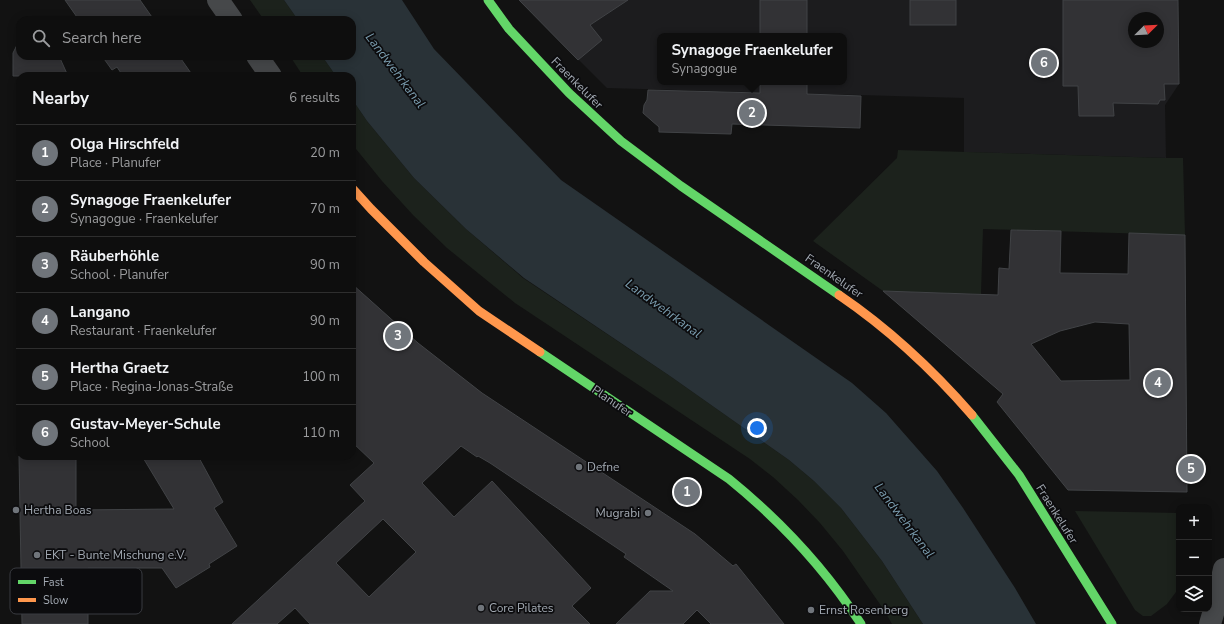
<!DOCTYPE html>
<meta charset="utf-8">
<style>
:root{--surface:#0e0e0e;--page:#1c1c1c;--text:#f1f3f6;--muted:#9b9c9e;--line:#2e2e2e;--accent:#70757b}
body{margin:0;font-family:"Nunito Sans",sans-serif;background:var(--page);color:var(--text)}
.controls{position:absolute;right:12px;bottom:12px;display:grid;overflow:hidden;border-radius:8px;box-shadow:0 2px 10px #0003}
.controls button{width:36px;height:36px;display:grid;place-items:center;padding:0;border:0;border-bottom:1px solid var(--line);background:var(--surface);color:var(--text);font:20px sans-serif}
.compass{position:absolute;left:1128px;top:12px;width:36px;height:36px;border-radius:50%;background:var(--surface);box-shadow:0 2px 10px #0003;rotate:66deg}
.you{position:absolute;left:757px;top:428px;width:14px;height:14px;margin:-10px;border:3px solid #fff;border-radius:50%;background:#1a73e8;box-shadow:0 0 0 6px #1a73e833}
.badge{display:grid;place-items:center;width:26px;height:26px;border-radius:50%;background:var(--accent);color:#fff;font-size:13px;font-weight:700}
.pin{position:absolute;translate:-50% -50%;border:2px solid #fff;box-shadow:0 1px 4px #0006}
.popup{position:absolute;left:657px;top:33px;width:190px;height:52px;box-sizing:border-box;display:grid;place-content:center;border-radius:8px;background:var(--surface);filter:drop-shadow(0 1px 3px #0005);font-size:13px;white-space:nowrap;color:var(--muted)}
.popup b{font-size:15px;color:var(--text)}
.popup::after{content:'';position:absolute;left:50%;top:100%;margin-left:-8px;border:8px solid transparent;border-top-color:var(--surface)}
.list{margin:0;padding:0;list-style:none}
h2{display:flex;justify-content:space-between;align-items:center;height:52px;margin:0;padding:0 16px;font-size:17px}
h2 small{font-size:13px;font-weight:400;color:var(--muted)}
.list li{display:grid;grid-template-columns:26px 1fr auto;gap:12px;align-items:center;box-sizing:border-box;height:56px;padding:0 16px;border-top:1px solid var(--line)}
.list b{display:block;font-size:15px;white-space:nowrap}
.list p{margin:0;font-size:13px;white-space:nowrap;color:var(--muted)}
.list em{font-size:13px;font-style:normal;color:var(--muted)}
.icon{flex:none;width:22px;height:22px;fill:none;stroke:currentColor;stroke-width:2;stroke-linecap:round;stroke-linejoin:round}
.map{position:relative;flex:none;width:1224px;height:624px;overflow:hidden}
.search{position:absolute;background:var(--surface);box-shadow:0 2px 10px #0003;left:16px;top:16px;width:340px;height:44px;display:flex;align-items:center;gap:10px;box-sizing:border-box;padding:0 14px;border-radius:12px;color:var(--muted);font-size:15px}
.panel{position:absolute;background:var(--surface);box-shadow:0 2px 10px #0003;left:16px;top:72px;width:340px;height:388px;border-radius:12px}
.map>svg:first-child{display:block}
.built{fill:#1c1c1e;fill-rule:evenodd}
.green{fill:#1c221c}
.water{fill:#293237}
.building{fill:#323235;stroke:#414346;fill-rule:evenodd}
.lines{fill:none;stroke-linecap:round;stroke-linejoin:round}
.street{stroke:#46484a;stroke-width:22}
.fast{stroke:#63d668;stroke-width:9}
.slow{stroke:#ff974d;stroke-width:9}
.poi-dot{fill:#70757b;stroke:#0c0c0e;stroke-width:1.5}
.labels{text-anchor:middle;stroke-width:3.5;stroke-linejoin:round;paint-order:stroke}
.street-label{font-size:12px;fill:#a3aab3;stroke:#0c0c0e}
.poi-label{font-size:12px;fill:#a3aab3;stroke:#0c0c0e;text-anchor:start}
.water-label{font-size:13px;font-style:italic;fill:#7a9cae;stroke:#0c0c0e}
.key{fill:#0c0c0e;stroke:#393b40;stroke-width:1}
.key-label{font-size:11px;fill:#a3aab3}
</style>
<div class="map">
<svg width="1224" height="624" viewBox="0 0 1224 624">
<rect width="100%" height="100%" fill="#121212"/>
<path class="built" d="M540 0H1178L1179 84 1165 105 1166 158 964 152V98L607 88 528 9ZM1134 18H1158V42H1134ZM660 36H844V82H660Z"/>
<g class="green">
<path d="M250 0H284L298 20H264Z"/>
<path d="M290 56H322L336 76H303Z"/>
<path d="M352 99 367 121 414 178 466 229 523 278 670 376 789 460 814 481 841 508 882 561 923 624H892L884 610 843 551 820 523 798 500 773 477 750 459 515 303 447 248 413 215 382 181 352 144Z"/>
<path d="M898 150 1166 158H1183L1185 235 983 229 981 294 883 291 813 241 897 158Z"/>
<path d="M1075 511 1179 513V588L1167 604 1151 616H1143L1135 610Z"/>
</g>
<path class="water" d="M284 0H402L434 49 561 180 852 383 886 413 937 471 963 508 1015 588 1036 624H923L882 561 841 508 814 481 789 460 670 376 524 278 466 229 414 178 367 121 352 99V76H336L322 56H352V20H298Z"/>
<g class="building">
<path d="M65 0H140L154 20H79Z"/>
<path d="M519 0H628L590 25 602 40 578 60Z"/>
<rect x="760" y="0" width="47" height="36"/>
<rect x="910" y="0" width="46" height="25"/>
<path d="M1063 0H1178L1179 84H1164L1165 100H1160L1158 104 1113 103 1114 116H1079L1078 86H1063ZM1134 18H1158V42H1134Z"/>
<path d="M20 39V56H59L68 76H13V53Z"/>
<path d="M102 56H179L193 76H123L117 67 112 70Z"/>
<path d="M760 82H807V94L861 96 860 128 732 124 731 134 659 132V127L643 113 644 105 647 100 648 90 760 93Z"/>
<path d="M1011 230 1061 231 1060 273 1128 274 1129 233 1185 235 1187 492 1068 490 997 402 1003 394 883 291 998 295 999 268 1009 269ZM1095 322 1129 324 1130 380 1061 381 1031 344 1060 331Z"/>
<path d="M352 284 418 343 482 393 695 534 733 566 736 564 784 624H711L697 610 683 624H616L650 591H673L624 557 626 554 490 463 478 456 477 457 461 446 422 483 454 517 492 481 591 588 572 606 590 624H310L295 608 277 624H232L365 501 350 485 374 463 352 442ZM383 519 416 552 369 597 336 563Z"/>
<path d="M19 456H76V510L174 509 142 456H198L223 502 214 508 237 546 209 564 210 567 176 588 162 568H88V624H22Z"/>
</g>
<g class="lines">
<g class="street">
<path d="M218 0 232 20"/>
<path d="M257 56 271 76"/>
<path d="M1210 624 1217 600 1224 569"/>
</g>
<g class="fast">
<path d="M488 0 509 29 569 93 621 141 681 186 839 295"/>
<path d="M540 352 729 479C782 522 824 567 861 624"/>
<path d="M972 415 1019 475 1112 624"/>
</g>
<g class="slow">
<path d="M352 188 371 209 424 262 479 311 540 352"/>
<path d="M839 295C889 329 932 369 972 415"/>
</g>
</g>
<g class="poi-dot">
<circle cx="579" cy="467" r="4"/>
<circle cx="16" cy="510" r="4"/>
<circle cx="648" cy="513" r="4"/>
<circle cx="37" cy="555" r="4"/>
<circle cx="481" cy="608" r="4"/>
<circle cx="811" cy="610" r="4"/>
</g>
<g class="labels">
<g class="street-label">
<text transform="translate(577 83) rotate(45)" y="4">Fraenkelufer</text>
<text transform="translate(834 276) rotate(35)" y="4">Fraenkelufer</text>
<text transform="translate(612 401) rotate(34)" y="4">Planufer</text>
<text transform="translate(1057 514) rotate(58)" y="4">Fraenkelufer</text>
</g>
<g class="poi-label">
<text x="587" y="471">Defne</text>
<text x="24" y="514">Hertha Boas</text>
<text x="640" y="517" text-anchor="end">Mugrabi</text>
<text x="45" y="559">EKT - Bunte Mischung e.V.</text>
<text x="489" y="612">Core Pilates</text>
<text x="819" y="614">Ernst Rosenberg</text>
</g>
<g class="water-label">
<text transform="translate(396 70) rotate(53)" y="5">Landwehrkanal</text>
<text transform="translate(664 308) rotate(36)" y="5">Landwehrkanal</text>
<text transform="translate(905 520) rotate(53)" y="5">Landwehrkanal</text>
</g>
</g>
<rect x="10" y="568" width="132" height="46" rx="6" class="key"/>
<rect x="18" y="580" width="18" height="4" fill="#63d668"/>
<rect x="18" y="598" width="18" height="4" fill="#ff974d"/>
<g class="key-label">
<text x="43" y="586">Fast</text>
<text x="43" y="604">Slow</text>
</g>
</svg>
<div class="controls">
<button>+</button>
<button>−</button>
<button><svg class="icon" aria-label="layers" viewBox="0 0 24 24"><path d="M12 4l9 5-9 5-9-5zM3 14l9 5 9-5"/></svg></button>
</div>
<svg class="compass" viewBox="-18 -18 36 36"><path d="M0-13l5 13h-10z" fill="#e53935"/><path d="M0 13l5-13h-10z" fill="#9b9c9e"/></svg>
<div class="you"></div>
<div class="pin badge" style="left:687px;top:492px">1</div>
<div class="pin badge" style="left:752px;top:113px">2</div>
<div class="popup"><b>Synagoge Fraenkelufer</b>Synagogue</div>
<div class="pin badge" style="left:398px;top:336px">3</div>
<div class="pin badge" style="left:1158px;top:383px">4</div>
<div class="pin badge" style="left:1191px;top:469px">5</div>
<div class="pin badge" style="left:1044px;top:63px">6</div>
<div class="search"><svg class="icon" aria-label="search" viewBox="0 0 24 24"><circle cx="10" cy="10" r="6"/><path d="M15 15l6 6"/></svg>Search here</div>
<section class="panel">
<h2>Nearby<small>6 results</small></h2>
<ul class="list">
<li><span class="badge">1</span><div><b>Olga Hirschfeld</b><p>Place · Planufer</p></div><em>20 m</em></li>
<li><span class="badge">2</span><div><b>Synagoge Fraenkelufer</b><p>Synagogue · Fraenkelufer</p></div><em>70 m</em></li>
<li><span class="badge">3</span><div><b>Räuberhöhle</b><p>School · Planufer</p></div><em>90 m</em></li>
<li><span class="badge">4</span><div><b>Langano</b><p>Restaurant · Fraenkelufer</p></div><em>90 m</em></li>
<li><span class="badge">5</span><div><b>Hertha Graetz</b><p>Place · Regina-Jonas-Straße</p></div><em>100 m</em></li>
<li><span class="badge">6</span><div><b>Gustav-Meyer-Schule</b><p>School</p></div><em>110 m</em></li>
</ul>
</section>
</div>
